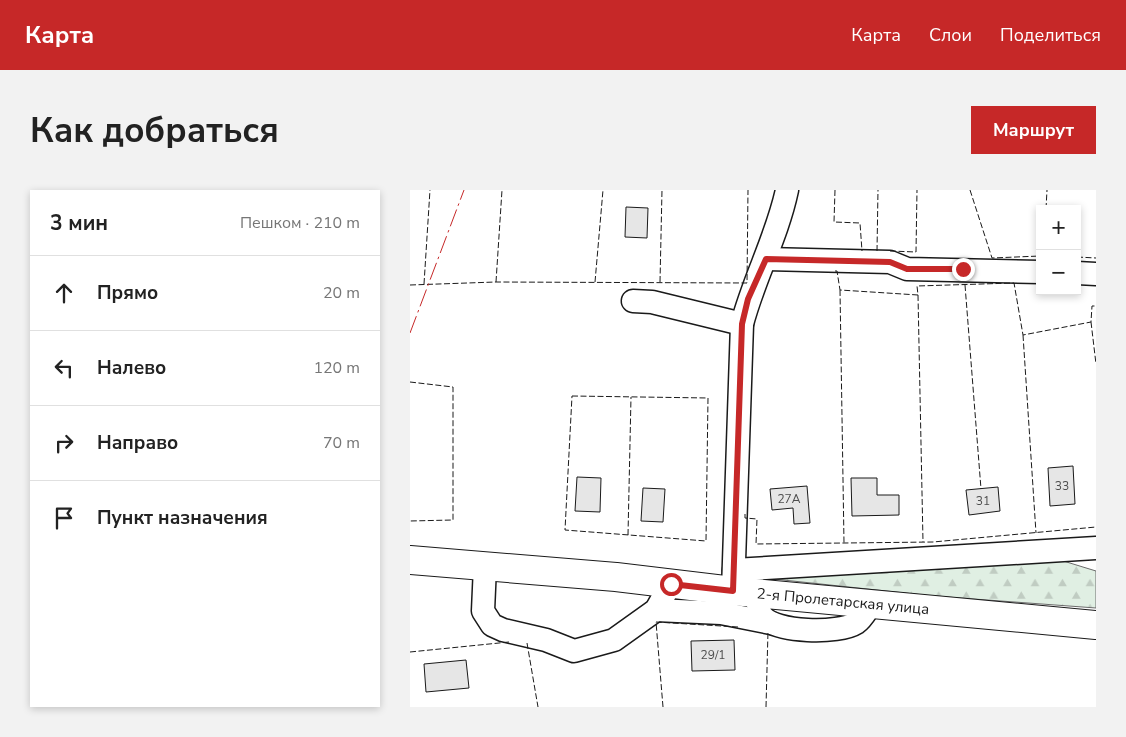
<!DOCTYPE html>
<html lang="ru">
<meta charset="utf-8">
<style>
:root{--surface:#fff;--page:#f2f2f2;--text:#222;--muted:#767676;--line:#e0e0e0;--accent:#c62828}
body{margin:0;font-family:"Nunito Sans",sans-serif;background:var(--page);color:var(--text)}
.controls{position:absolute;right:15px;top:15px;display:grid;overflow:hidden;border-radius:0px;box-shadow:0 2px 8px #0003}
.controls button{width:45px;height:45px;display:grid;place-items:center;padding:0;border:0;border-bottom:1px solid var(--line);background:var(--surface);color:var(--text);font:25px sans-serif}
.stop{position:absolute;width:15px;height:15px;margin:-11px;border:4px solid #c62828;border-radius:50%;background:#fff}
.stop.end{background:#c62828;border-color:#fff;box-shadow:0 1px 5px #0008}
.list{margin:0;padding:0;list-style:none}
h2{display:flex;justify-content:space-between;align-items:center;height:65px;margin:0;padding:0 20px;font-size:21px}
h2 small{font-size:16px;font-weight:400;color:var(--muted)}
.list li{display:grid;grid-template-columns:32px 1fr auto;gap:15px;align-items:center;box-sizing:border-box;height:75px;padding:0 20px;border-top:1px solid var(--line)}
.list b{display:block;font-size:19px;white-space:nowrap}
.list em{font-size:16px;font-style:normal;color:var(--muted)}
.icon{flex:none;width:28px;height:28px;fill:none;stroke:currentColor;stroke-width:2;stroke-linecap:round;stroke-linejoin:round}
.map{position:relative;flex:none;width:686px;height:517px;overflow:hidden;border-radius:0px}
header{display:flex;align-items:center;gap:30px;box-sizing:border-box;height:70px;padding:0 25px;background:var(--accent);color:#fff}
header strong{font-size:24px}
nav{display:flex;gap:28px;margin-inline-start:auto;font-size:18px}
.intro{display:flex;align-items:center;justify-content:space-between;box-sizing:border-box;height:120px;padding:0 30px}
h1{margin:0;font-size:35px}
.button{padding:12px 22px;border-radius:0px;background:var(--accent);color:#fff;font-size:18px;font-weight:700}
main{display:flex;gap:30px;padding:0 30px}
aside{flex:1;background:var(--surface);border-radius:0px;box-shadow:0 2px 8px #0003}
.map>svg:first-child{display:block}
.forest{fill:url(#forest-firs);stroke:#6a6a6a}
.building{fill:#e6e6e6;stroke:#1a1a1a}
.lines{fill:none;stroke-linecap:round;stroke-linejoin:round}
.minor-casing{stroke:#1a1a1a;stroke-width:25}
.major-casing{stroke:#1a1a1a;stroke-width:30}
.minor{stroke:#fff;stroke-width:22}
.major{stroke:#fff;stroke-width:28}
.fence{stroke:#1a1a1a;stroke-width:1;stroke-dasharray:6 2.5;stroke-linecap:butt}
.power{stroke:#c62828;stroke-width:1;stroke-dasharray:18 4 2.5 4;stroke-linecap:butt}
.route{stroke:#c62828;stroke-width:6}
.labels{text-anchor:middle;stroke-width:4;stroke-linejoin:round;paint-order:stroke}
.number-label{font-size:12px;fill:#4d4d4d}
.street-label{font-size:15px;fill:#1a1a1a;stroke:#fff}
</style>
<header>
<strong>Карта</strong>
<nav><a>Карта</a><a>Слои</a><a>Поделиться</a></nav>
</header>
<div class="intro"><h1>Как добраться</h1><a class="button">Маршрут</a></div>
<main>
<aside>
<h2>3 мин<small>Пешком · 210 m</small></h2>
<ul class="list">
<li><svg class="icon" aria-label="ahead" viewBox="0 0 24 24"><path d="M12 20V5M6 11l6-6 6 6"/></svg><div><b>Прямо</b></div><em>20 m</em></li>
<li><svg class="icon" aria-label="left" viewBox="0 0 24 24"><path d="M17 20v-9H6M10 6l-5 5 5 5"/></svg><div><b>Налево</b></div><em>120 m</em></li>
<li><svg class="icon" aria-label="right" viewBox="0 0 24 24"><path d="M7 20v-9h11M14 6l5 5-5 5"/></svg><div><b>Направо</b></div><em>70 m</em></li>
<li><svg class="icon" aria-label="arrive" viewBox="0 0 24 24"><path d="M6 21V4h12l-3 4 3 4H6"/></svg><div><b>Пункт назначения</b></div></li>
</ul>
</aside>
<div class="map">
<svg width="686" height="517" viewBox="0 0 686 517">
<defs>
<pattern id="forest-firs" width="22" height="20" patternUnits="userSpaceOnUse" patternTransform="scale(1.25)"><rect width="22" height="20" fill="#e0efe3"/><path d="M5 1l3.5 6h-7zM16 11l3.5 6h-7z" fill="#c0ccc2"/></pattern>
</defs>
<rect width="100%" height="100%" fill="#fff"/>
<path class="forest" d="M637 366 686 381V418L523 406 345 387Z"/>
<g class="building">
<path d="M216 17 238 18 237 48 215 47Z"/>
<path d="M663 276 665 314 640 316 638 278Z"/>
<path d="M167 287 191 288 190 322 165 321Z"/>
<path d="M441 288H467V305H489V325L442 326Z"/>
<path d="M397 296 400 333 384 334 383 318 362 320 360 299Z"/>
<path d="M588 297 590 321 559 325 556 300Z"/>
<path d="M233 298 255 299 253 332 231 331Z"/>
<path d="M324 450 325 480 282 481 281 451Z"/>
<path d="M56 470 59 498 16 502 14 474Z"/>
</g>
<g class="lines">
<g class="minor-casing">
<g id="minor">
<path d="M356 69 480 72 497 79 630 82"/>
<path d="M667 83 686 84"/>
<path d="M223 111 242 112 332 134"/>
<path d="M75 376 73 421 82 435 93 440 136 450 164 461 204 450 246 420 261 393"/>
<path d="M324 380 686 358"/>
<path d="M323 401 332 134C344 88 367 47 377 0"/>
<path d="M346 403C347 410 348 420 352 426 365 443 429 444 446 433 453 428 456 421 461 414"/>
<path d="M246 420 311 423 361 433"/>
</g>
</g>
<g class="major-casing">
<g id="major">
<path id="s1" d="M0 370 206 387 323 401 686 435"/>
</g>
</g>
<use href="#minor" class="minor"/>
<use href="#major" class="major"/>
<g class="fence">
<path d="M425 0 424 32 450 33 452 61"/>
<path d="M560 0 582 68 630 66"/>
<path d="M636 19 637 0"/>
<path d="M467 61 468 0"/>
<path d="M480 61 506 62 507 0"/>
<path d="M667 67 686 68"/>
<path d="M425 81H427L430 100 508 105 507 96 604 93 613 145 681 132 682 116H686"/>
<path d="M86 92 92 0"/>
<path d="M185 92 193 0"/>
<path d="M250 92 252 0"/>
<path d="M14 94 20 0"/>
<path d="M0 95 86 92 337 93 338 0"/>
<path d="M555 95 571 299"/>
<path d="M430 100 434 353"/>
<path d="M508 105 513 352"/>
<path d="M681 132 686 174"/>
<path d="M613 145 626 343"/>
<path d="M0 192 43 197V330L0 331"/>
<path d="M162 206 298 208 296 351 155 340Z"/>
<path d="M335 324V328L347 329 346 354 523 352 686 337"/>
<path d="M218 345 221 207"/>
<path d="M117 453 128 517"/>
<path d="M0 462 99 452"/>
<path d="M253 517 246 432 328 437"/>
<path d="M356 517 358 441"/>
</g>
<path class="power" d="M0 143 54 0"/>
</g>
<g class="lines">
<path class="route" d="M261 394 323 401 332 134 338 109 356 69 480 72 497 79H553"/>
</g>
<g class="labels">
<g class="number-label">
<text x="652" y="300">33</text>
<text x="379" y="313">27А</text>
<text x="573" y="315">31</text>
<text x="303" y="469">29/1</text>
</g>
<g class="street-label">
<text dy="5" stroke="none"><textPath href="#s1" startOffset="435">2-я Пролетарская улица</textPath></text>
</g>
</g>
</svg>
<div class="controls">
<button>+</button>
<button>−</button>
</div>
<div class="stop" style="left:261px;top:394px"></div>
<div class="stop end" style="left:553px;top:79px"></div>
</div>
</main>
